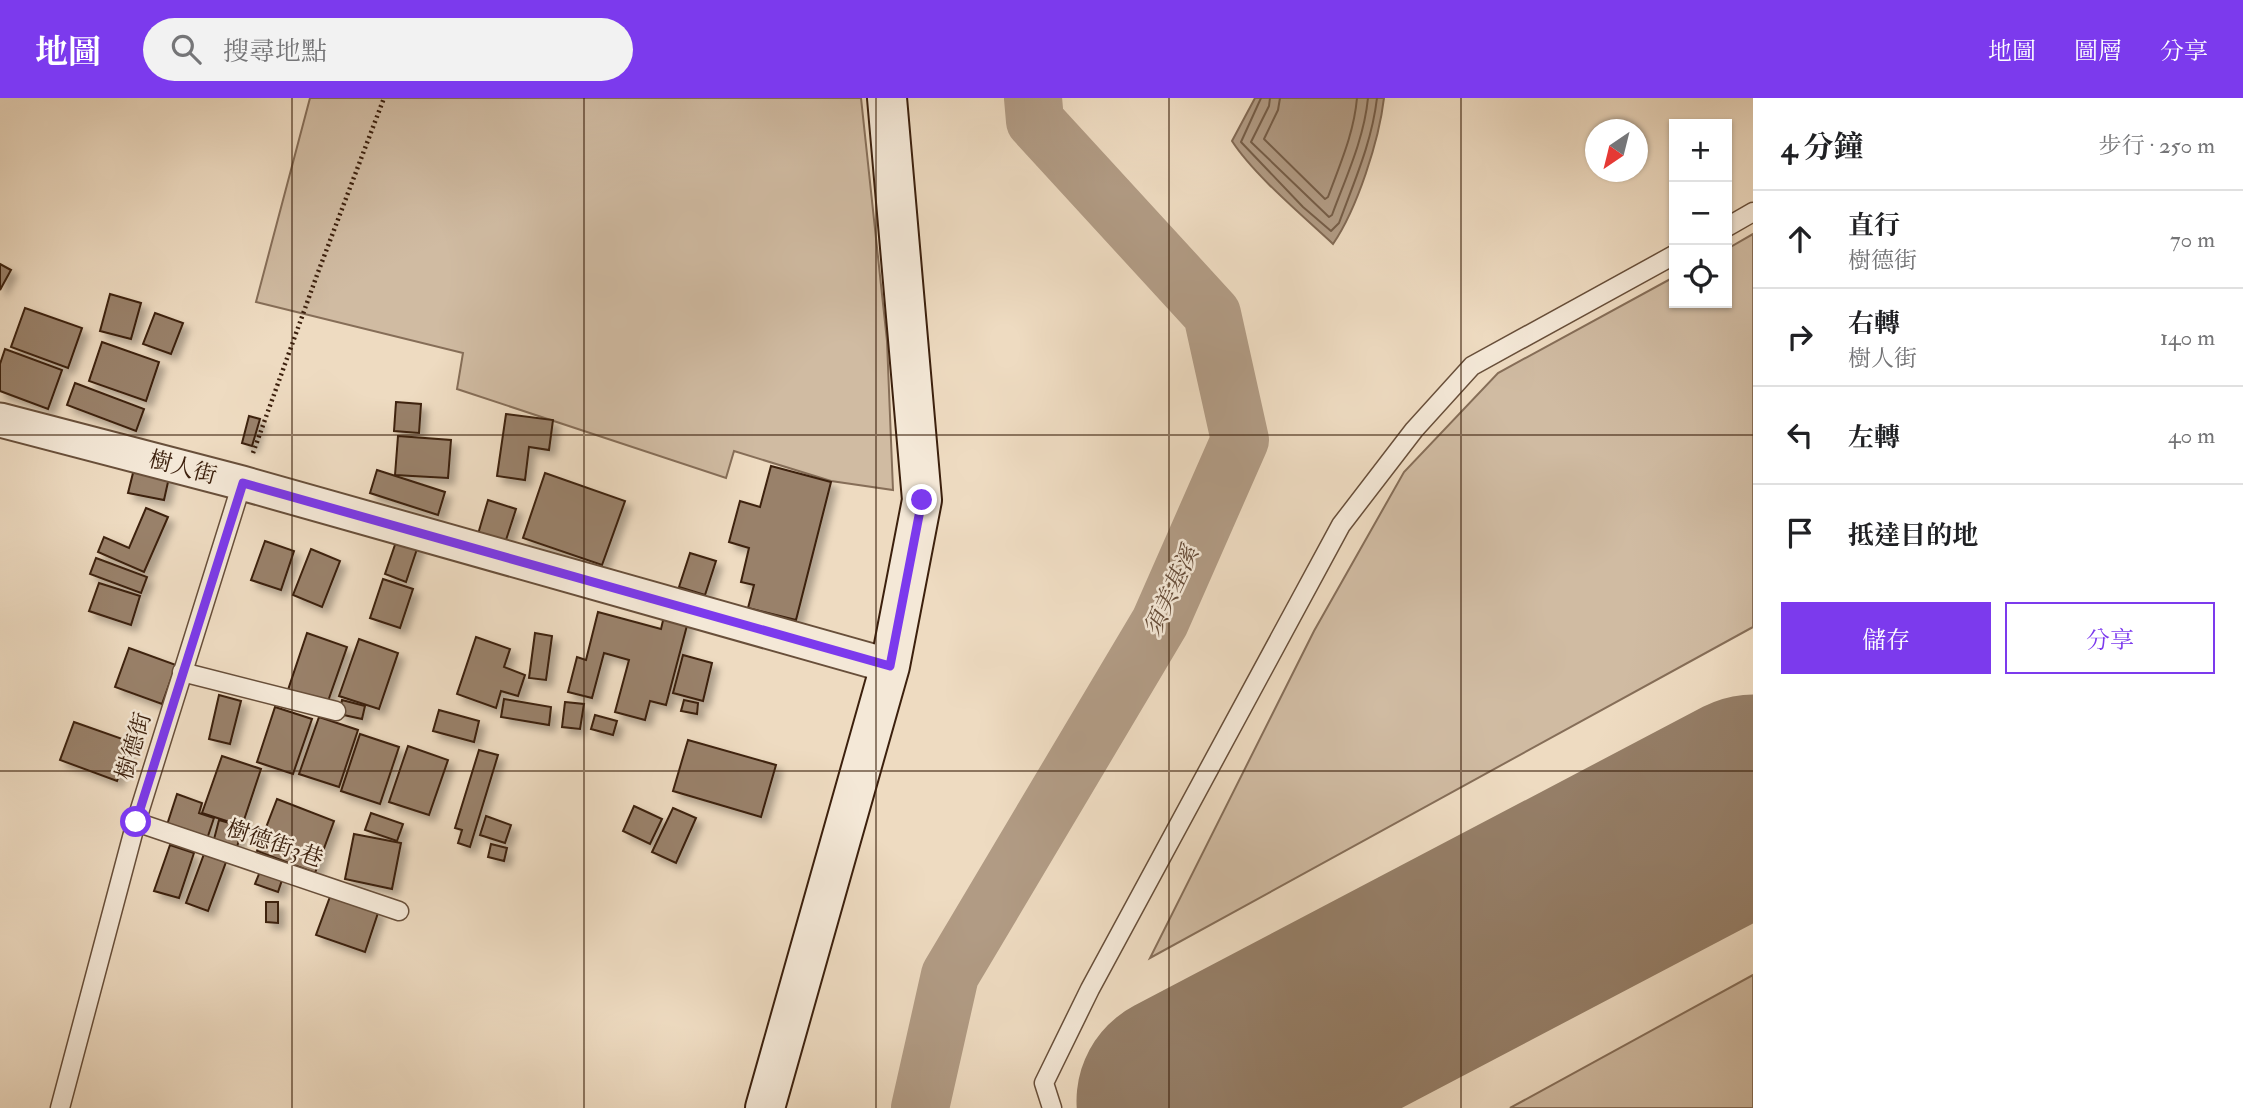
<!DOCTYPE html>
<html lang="zh-TW">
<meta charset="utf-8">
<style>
:root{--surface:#fff;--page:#f2f2f2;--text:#202124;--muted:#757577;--line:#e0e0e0;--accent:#7c3aed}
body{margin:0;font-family:"IM FELL Double Pica","Noto Serif TC",serif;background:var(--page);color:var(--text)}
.controls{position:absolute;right:21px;top:21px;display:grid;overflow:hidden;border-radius:0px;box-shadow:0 2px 5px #0004}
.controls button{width:63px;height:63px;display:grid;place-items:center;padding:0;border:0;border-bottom:2px solid var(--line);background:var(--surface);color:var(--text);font:35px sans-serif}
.compass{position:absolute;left:1585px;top:21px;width:63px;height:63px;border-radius:50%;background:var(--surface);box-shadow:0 2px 5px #0004;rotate:215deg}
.stop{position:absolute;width:21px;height:21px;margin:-16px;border:5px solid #7c3aed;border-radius:50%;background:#fff}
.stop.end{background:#7c3aed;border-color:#fff;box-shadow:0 2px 7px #0008}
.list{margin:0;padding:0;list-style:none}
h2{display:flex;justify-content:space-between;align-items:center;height:91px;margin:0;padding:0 28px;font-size:30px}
h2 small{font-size:23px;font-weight:400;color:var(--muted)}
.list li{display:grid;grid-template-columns:46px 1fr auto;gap:21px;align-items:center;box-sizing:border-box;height:98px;padding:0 28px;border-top:2px solid var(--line)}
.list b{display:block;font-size:26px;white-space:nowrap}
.list p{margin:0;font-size:23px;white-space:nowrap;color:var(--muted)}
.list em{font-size:23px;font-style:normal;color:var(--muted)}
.actions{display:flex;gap:14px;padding:21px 28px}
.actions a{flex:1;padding:16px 0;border:2px solid var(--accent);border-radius:0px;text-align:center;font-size:24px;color:var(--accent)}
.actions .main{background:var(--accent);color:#fff}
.icon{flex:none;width:38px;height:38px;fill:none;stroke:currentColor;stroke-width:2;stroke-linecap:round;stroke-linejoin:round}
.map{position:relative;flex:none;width:1753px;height:1010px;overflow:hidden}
header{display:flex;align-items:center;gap:42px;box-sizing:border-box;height:98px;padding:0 35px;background:var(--accent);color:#fff}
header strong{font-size:33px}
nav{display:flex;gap:38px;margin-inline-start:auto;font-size:24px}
.search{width:490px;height:63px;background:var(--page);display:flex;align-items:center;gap:18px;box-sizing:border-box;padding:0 24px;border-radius:38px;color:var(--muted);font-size:26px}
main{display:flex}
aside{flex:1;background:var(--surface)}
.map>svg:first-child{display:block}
.green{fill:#d0bba2;stroke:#866e58;stroke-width:2}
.water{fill:#b19b84;stroke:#826a54;stroke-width:2}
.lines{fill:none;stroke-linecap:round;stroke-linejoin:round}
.shore{stroke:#765e48;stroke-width:2}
.river{stroke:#b19b84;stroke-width:58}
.runway{stroke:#957e67;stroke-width:215}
.building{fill:#99816b;stroke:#3c200d;stroke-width:2;filter:url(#shadow)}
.lane-casing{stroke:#684f3a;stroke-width:21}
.street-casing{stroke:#684f3a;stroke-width:37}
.secondary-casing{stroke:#3c200d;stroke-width:42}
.path{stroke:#3c200d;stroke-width:4.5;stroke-dasharray:2 3.5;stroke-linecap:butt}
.lane{stroke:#f4e8d7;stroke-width:18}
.street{stroke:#f4e8d7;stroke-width:33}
.secondary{stroke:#f4e8d7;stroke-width:38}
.route{stroke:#7c3aed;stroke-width:9}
.grid{fill:none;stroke:#3c200d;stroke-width:2;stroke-opacity:0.55}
.labels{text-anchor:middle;stroke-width:5;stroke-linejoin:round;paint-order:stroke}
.street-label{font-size:23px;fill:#3c200d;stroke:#f4e8d7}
.water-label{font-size:24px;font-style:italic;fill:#654b37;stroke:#f4e8d7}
</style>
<header>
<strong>地圖</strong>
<div class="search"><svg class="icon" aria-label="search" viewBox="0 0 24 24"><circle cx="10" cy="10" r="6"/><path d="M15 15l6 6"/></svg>搜尋地點</div>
<nav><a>地圖</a><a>圖層</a><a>分享</a></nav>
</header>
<main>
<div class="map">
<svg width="1753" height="1010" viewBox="0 0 1753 1010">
<defs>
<filter id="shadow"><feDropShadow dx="6" dy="6" stdDeviation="3.5" flood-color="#0004"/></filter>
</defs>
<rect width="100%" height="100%" fill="#eedbc1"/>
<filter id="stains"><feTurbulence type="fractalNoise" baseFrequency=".00286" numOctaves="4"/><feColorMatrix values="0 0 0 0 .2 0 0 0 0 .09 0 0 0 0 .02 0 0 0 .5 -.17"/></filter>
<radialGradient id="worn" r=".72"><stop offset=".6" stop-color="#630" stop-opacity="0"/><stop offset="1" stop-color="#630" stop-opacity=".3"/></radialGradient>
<g class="green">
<path d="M310 0H861L887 243 893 392 831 383 734 353 726 380 457 291 463 255 256 204Z"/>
<path d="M1753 136V529L1150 860 1314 533 1404 374 1498 275 1674 179V205H1727V151Z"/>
<path d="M1753 877V1010H1510Z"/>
</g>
<path class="water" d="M1255 0H1384C1379 43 1357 111 1333 146 1303 118 1254 77 1232 43Z"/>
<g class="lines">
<g class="shore">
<path d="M1261 0 1241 44 1303 109 1331 133 1339 125C1354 84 1372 44 1377 0"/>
<path d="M1270 0 1269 8 1251 44 1329 119 1332 117C1346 79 1364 41 1368 0"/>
<path d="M1280 0 1278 12 1264 41 1325 101 1328 99C1340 66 1354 35 1357 0"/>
</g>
<path class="river" d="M920 1010 950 877 1160 524 1240 342 1212 216 1035 23 1033 0"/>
<path class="runway" d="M1184 1003 1753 704"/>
</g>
<g class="building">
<path d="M0 166 11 172 0 192Z"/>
<path d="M110 196 141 205 131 241 100 233Z"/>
<path d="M25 210 82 230 68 270 11 249Z"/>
<path d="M155 215 183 225 171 256 143 246Z"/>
<path d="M102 244 159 264 146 303 89 283Z"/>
<path d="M5 251 62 272 48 311 0 293V266Z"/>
<path d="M75 285 144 311 136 333 67 307Z"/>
<path d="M396 304 421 306 419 335 394 333Z"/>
<path d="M506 316 553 322 549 352 529 349 525 382 497 378Z"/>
<path d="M249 318 260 321 252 348 242 345Z"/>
<path d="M398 338 451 342 448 380 395 377Z"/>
<path d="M135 367 170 375 164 402 128 395Z"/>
<path d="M771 368 831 384 796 522 748 510 754 487 741 484 749 450 729 444 740 403 760 409Z"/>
<path d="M377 372 445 394 438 417 370 395Z"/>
<path d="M545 375 625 403 602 467 523 440Z"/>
<path d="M488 402 516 411 505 445 478 436Z"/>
<path d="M146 410 168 419 144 474 98 454 104 439 129 450Z"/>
<path d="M398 438 419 445 406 484 385 476Z"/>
<path d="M265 443 294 453 281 492 251 482Z"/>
<path d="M311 451 340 463 322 509 293 497Z"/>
<path d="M690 455 716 463 705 497 679 489Z"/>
<path d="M96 460 147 479 141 495 90 476Z"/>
<path d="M383 481 413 491 400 530 370 520Z"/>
<path d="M99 485 140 498 131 527 89 513Z"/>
<path d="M598 514 661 531 665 514 689 520 666 607 650 603 645 622 615 614 629 562 604 555 592 600 568 594 577 559 586 562Z"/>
<path d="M307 535 347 549 327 606 288 592Z"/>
<path d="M535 535 552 538 546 582 529 580Z"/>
<path d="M476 539 510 551 504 569 525 577 518 598 501 593 496 610 457 596Z"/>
<path d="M359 541 398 555 379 611 339 598Z"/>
<path d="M129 550 176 567 162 606 115 589Z"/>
<path d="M683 557 712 565 703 603 673 595Z"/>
<path d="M219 597 241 603 230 646 209 641Z"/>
<path d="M504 601 551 609 549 627 501 619Z"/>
<path d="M342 602 365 608 362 621 339 616Z"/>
<path d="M684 602 698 605 697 616 681 613Z"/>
<path d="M565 604 584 606 580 631 562 629Z"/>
<path d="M275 609 312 621 293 676 257 664Z"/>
<path d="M439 612 479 623 474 644 433 633Z"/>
<path d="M595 617 617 623 613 637 591 631Z"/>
<path d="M319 619 358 632 339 689 299 676Z"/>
<path d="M74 624 131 644 117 683 60 662Z"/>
<path d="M360 636 399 649 380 706 341 693Z"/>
<path d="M688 642 776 667 761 719 673 693Z"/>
<path d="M408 648 448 662 429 717 389 704Z"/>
<path d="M479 652 498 657 470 749 458 745 462 732 455 730Z"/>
<path d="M222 658 261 671 242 728 202 715Z"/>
<path d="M177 696 202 705 199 715 214 720 207 741 167 727Z"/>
<path d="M277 701 334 723 315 775 257 753Z"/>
<path d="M634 708 662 721 650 746 623 733Z"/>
<path d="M673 710 696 720 676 765 652 754Z"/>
<path d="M371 715 403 726 397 743 365 732Z"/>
<path d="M486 718 511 727 505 745 480 737Z"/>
<path d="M219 722 243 729 236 752 213 745Z"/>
<path d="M354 736 401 745 392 791 345 781Z"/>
<path d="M491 746 507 750 504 763 488 759Z"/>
<path d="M170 747 194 755 179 800 154 793Z"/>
<path d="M204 756 226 764 208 813 186 805Z"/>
<path d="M261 771 283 779 278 794 255 786Z"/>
<path d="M331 796 379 812 365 854 316 837Z"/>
<path d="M266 804H278V825L266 824Z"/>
</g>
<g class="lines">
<g class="lane-casing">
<g id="lane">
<path d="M1727 129 1753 114"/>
<path d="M182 574 336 613"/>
<path d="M136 724 399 813"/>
<path d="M60 1010 136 724 242 385"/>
<path d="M1052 1010 1044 985 1090 891 1341 427 1414 332 1472 268 1674 157"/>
</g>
</g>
<g class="street-casing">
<path id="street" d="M0 322 242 385 890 568"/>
</g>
<g class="secondary-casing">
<path id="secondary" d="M765 1010 890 568 922 402 887 0"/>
</g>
<path class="path" d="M253 355 317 177 384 0"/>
<use href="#lane" class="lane"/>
<use href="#street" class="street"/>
<use href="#secondary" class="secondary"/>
</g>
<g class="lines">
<path class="route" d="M136 724 243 385 890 568 922 402"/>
</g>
<path class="grid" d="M292 0V1010M584 0V1010M876 0V1010M1169 0V1010M1461 0V1010M0 337H1753M0 673H1753"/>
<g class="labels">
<g class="street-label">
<text transform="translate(183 369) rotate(15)" y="8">樹人街</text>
<text transform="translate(133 648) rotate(-73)" y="8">樹德街</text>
<text transform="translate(275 745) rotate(19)" y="8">樹德街3巷</text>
</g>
<g class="water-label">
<text transform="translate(1171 493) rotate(-65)" y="8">須美基溪</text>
</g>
</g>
<rect width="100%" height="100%" filter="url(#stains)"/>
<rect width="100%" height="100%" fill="url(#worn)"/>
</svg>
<div class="controls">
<button>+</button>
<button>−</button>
<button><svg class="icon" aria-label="locate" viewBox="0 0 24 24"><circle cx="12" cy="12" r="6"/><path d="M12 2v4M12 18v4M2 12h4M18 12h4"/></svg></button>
</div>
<svg class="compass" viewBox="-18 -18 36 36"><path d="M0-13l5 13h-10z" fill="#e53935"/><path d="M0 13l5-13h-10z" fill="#757577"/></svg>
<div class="stop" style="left:136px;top:724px"></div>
<div class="stop end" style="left:922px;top:402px"></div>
</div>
<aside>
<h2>4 分鐘<small>步行 · 250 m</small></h2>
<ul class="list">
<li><svg class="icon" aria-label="ahead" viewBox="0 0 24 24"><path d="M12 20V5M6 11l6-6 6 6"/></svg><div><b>直行</b><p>樹德街</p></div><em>70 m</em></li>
<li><svg class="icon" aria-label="right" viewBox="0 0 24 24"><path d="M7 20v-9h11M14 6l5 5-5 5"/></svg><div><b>右轉</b><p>樹人街</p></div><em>140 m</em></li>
<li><svg class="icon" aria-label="left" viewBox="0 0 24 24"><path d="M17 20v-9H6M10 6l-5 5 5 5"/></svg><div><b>左轉</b></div><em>40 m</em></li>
<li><svg class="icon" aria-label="arrive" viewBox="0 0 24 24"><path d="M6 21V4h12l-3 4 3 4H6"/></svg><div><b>抵達目的地</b></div></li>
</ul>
<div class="actions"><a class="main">儲存</a><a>分享</a></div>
</aside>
</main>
